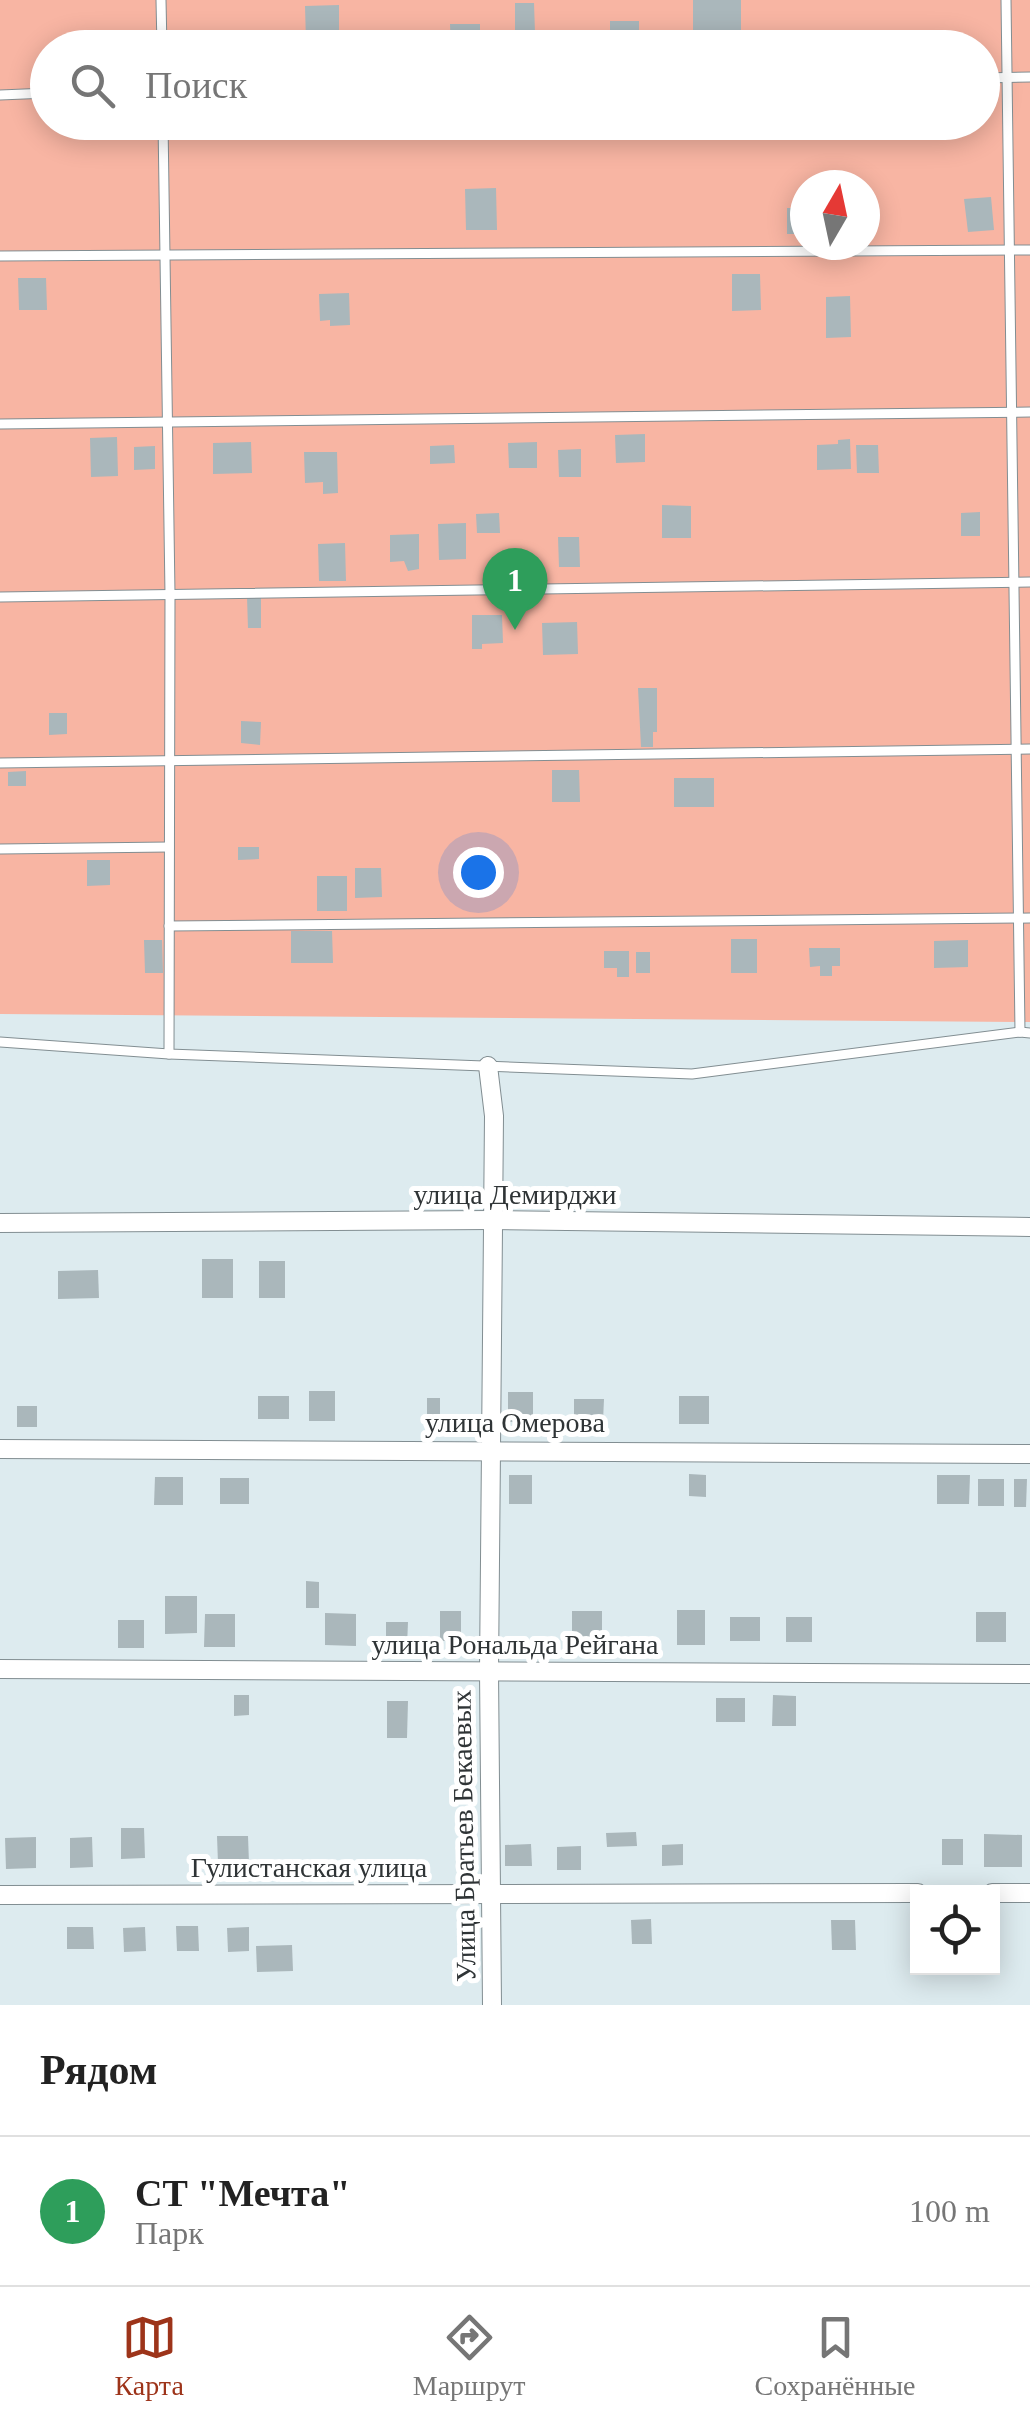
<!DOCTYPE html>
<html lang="ru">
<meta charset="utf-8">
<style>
:root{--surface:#fff;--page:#f6f6f6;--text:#222;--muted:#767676;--line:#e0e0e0;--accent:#9d341a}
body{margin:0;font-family:Georgia,serif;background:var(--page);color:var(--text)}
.controls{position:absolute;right:30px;bottom:30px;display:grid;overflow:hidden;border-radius:0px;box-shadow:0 5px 25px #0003}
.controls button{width:90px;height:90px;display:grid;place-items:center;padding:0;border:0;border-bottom:2px solid var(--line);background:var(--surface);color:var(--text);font:50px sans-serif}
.compass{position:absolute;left:790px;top:170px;width:90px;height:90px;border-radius:50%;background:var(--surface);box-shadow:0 5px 25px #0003;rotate:9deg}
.you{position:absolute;left:478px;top:872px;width:35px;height:35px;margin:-25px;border:8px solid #fff;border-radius:50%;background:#1a73e8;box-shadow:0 0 0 15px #1a73e833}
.badge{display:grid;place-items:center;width:65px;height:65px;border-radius:50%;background:var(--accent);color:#fff;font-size:32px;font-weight:700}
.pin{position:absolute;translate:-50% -82px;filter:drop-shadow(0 2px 5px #0008)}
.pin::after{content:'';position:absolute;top:52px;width:35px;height:30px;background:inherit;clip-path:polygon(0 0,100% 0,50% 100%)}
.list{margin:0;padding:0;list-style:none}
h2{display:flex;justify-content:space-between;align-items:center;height:130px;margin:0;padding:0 40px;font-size:42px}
h2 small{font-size:32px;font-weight:400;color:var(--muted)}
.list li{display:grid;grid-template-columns:65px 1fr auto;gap:30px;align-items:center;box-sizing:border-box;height:150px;padding:0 40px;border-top:2px solid var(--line)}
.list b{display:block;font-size:38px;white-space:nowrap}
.list p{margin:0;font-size:32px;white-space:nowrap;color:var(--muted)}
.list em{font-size:32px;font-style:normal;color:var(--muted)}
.icon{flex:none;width:55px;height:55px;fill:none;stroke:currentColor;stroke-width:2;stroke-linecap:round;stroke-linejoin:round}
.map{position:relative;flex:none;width:1030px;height:2005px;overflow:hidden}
.search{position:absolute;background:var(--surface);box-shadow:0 5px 25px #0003;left:30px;right:30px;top:30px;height:110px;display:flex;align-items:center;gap:25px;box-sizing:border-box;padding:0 35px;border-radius:55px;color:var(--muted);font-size:38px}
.sheet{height:280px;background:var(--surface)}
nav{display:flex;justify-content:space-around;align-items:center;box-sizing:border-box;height:140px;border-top:2px solid var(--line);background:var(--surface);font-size:28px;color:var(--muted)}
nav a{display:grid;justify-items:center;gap:5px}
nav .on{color:var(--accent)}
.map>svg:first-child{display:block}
.green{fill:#f8b5a3;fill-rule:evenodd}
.building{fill:#aab7bb}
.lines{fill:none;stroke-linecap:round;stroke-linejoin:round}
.lane-casing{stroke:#828e92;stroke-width:11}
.street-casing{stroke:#828e92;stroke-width:20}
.lane{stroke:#fff;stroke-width:9}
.street{stroke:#fff;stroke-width:18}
.labels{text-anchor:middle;stroke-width:10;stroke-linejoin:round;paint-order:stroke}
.street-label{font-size:28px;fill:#2f3436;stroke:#fff}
</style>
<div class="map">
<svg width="1030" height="2005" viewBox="0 0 1030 2005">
<rect width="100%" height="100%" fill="#ddebef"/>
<path class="green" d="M0 0H1030V1022L0 1014ZM48 48H982V122H48ZM805 185H865V245H805Z"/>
<g class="building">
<rect x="693" y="0" width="48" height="48"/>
<path d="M515 3H534L535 33H515Z"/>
<path d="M339 5V33H330L331 41H306L305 6Z"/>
<rect x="610" y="21" width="29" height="27"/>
<path d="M450 24H480V48H451Z"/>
<path d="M564 35V48H541V36Z"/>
<path d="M118 122H157V136L119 137Z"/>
<path d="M496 188 497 230H466L465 189Z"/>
<path d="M991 197 994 230 968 232 964 199Z"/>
<rect x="787" y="208" width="18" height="26"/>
<path d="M732 274H760L761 310 732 311Z"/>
<path d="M18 278H46L47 310H19Z"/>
<path d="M349 293 350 325 330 326V320L320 321 319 294Z"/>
<path d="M850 296 851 337 826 338V297Z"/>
<path d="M645 434V462L616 463 615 435Z"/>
<path d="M117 437 118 476 91 477 90 438Z"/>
<path d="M850 439 851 469 817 470V445L838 444V440Z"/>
<path d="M251 442 252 473 213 474V443Z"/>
<path d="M537 442V468H509L508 443Z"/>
<path d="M454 445 455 463 430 464V446Z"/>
<path d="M856 445H878L879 473H857Z"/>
<path d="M155 446V469L134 470V447Z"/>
<path d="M581 449V477H559L558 450Z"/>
<path d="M304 452H337L338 493 323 494V482L305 483Z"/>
<path d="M662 505 691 506V538H662Z"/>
<path d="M980 512V536H961V513Z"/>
<path d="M499 513 500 533H477L476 514Z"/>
<path d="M466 523V559L439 560 438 524Z"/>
<path d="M419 534V569L408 571 404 561 390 562V535Z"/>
<path d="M558 537H579L580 567H559Z"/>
<path d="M345 543 346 581H319L318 544Z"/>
<path d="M247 597H261V628H248Z"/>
<path d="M472 615H502L503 643 482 644V649H472Z"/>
<path d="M577 622 578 654 543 655 542 623Z"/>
<path d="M638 688H657V732H653V747H641Z"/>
<path d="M49 713H67V734L49 735Z"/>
<path d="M241 721 261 722 260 745 241 743Z"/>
<path d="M552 770H579L580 802H552Z"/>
<path d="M26 771V786H8V772Z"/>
<rect x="674" y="778" width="40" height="29"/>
<path d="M238 847H259V859L238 860Z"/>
<path d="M87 860H110V885L87 886Z"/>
<path d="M355 868H381L382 897 355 898Z"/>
<rect x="317" y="876" width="30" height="35"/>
<path d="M291 931H332L333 963H291Z"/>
<rect x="731" y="939" width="26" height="34"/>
<path d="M144 940H162L163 973H145Z"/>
<path d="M968 940V967L934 968V941Z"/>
<path d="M809 948H840V966H832V976H820V966L810 967Z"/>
<path d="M604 951H629V977H617V968H604Z"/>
<rect x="636" y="952" width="14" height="21"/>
<rect x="202" y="1259" width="31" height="39"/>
<rect x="259" y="1261" width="26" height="37"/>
<path d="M98 1270 99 1298 58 1299V1271Z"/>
<rect x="309" y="1391" width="26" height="30"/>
<rect x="508" y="1392" width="25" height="30"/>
<rect x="258" y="1396" width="31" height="23"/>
<rect x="679" y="1396" width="30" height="28"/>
<rect x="427" y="1398" width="13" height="22"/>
<path d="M574 1399H604L603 1421H574Z"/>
<rect x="17" y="1406" width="20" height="21"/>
<path d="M689 1474 706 1475V1497L689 1496Z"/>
<rect x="509" y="1475" width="23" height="29"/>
<path d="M937 1475H970L969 1504H937Z"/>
<path d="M155 1477H183V1505H154Z"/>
<rect x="220" y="1478" width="29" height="26"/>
<rect x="978" y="1479" width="26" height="27"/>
<path d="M1014 1479H1027L1026 1507H1014Z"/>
<path d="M306 1581 319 1582V1608H306Z"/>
<path d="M165 1596H197V1633L165 1634Z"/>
<rect x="677" y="1610" width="28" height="35"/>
<rect x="440" y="1611" width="21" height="30"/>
<rect x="572" y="1611" width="30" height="33"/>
<rect x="976" y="1612" width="30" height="30"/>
<path d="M325 1613 356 1614V1646L325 1645Z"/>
<path d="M205 1614H235V1647H204Z"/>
<rect x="730" y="1617" width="30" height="24"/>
<rect x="786" y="1617" width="26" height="25"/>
<rect x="118" y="1620" width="26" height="28"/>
<path d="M386 1622H408L407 1646H386Z"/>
<path d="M234 1695H249V1715L234 1716Z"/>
<path d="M773 1695 796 1696V1726H772Z"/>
<rect x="716" y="1698" width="29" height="24"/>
<path d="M387 1701H408L407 1738H387Z"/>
<path d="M121 1828H144L145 1858 121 1859Z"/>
<path d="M636 1832 637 1846 607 1847 606 1833Z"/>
<path d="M984 1834 1022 1835V1867H984Z"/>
<path d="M217 1836H248L249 1863H218Z"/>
<path d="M36 1837V1868L6 1869 5 1838Z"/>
<path d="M92 1837 93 1867 70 1868V1838Z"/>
<rect x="942" y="1839" width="21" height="26"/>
<path d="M531 1844 532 1866H505V1845Z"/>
<path d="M683 1844V1865L662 1866V1845Z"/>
<path d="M581 1846V1870H557V1847Z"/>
<path d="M651 1919 652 1944H632L631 1920Z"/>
<path d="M831 1920H855L856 1950H832Z"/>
<path d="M176 1926H198L199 1951H177Z"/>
<path d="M67 1927H93L94 1949H67Z"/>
<path d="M145 1927 146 1951 124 1952 123 1928Z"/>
<path d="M249 1927V1951L228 1952 227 1928Z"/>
<path d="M292 1945 293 1971 257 1972 256 1946Z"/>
</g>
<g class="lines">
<g class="lane-casing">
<g id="lane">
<path d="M161 0 162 48"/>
<path d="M1006 0 1020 1032"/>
<path d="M982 78 1030 77"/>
<path d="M0 95 48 93"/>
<path d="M163 122 170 594 169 1054"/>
<path d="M0 256 1030 250"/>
<path d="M0 424 1030 412"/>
<path d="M0 597 1030 582"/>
<path d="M0 763 1030 749"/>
<path d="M0 849 169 847"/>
<path d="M169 926 1030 918"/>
<path d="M0 1042 169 1054 692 1074 1020 1032 1030 1033"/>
</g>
</g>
<g class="street-casing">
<g id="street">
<path d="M488 1066 494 1116 489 1671 492 2005"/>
<path d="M0 1223 491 1220 1030 1227"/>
<path d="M0 1449 1030 1454"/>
<path d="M0 1669 1030 1674"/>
<path d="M992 1893H1030"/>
<path d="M0 1895 918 1893"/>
</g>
</g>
<use href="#lane" class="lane"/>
<use href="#street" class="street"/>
</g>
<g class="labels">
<g class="street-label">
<text x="515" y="1204">улица Демирджи</text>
<text x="515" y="1432">улица Омерова</text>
<text x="515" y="1654">улица Рональда Рейгана</text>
<text transform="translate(463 1836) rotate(-91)" y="10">Улица Братьев Бекаевых</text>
<text x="309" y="1877">Гулистанская улица</text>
</g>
</g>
</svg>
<div class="controls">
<button><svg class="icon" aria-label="locate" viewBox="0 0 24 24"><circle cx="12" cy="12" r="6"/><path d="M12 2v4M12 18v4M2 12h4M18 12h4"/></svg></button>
</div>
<svg class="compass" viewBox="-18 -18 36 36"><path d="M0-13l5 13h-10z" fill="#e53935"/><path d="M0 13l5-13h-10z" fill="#767676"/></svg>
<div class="you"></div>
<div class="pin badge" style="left:515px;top:630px;background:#2e9e5b">1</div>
<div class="search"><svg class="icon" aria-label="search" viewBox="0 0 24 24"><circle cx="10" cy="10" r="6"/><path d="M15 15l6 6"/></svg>Поиск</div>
</div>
<section class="sheet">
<h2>Рядом<small></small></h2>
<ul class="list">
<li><span class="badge" style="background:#2e9e5b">1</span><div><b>СТ &quot;Мечта&quot;</b><p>Парк</p></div><em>100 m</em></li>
</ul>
</section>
<nav>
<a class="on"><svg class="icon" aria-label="map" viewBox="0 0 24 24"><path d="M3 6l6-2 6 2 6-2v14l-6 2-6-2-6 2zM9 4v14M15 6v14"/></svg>Карта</a>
<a><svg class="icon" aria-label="directions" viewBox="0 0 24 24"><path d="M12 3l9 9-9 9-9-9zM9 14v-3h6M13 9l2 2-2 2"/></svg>Маршрут</a>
<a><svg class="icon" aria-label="saved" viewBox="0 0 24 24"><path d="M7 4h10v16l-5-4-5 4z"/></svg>Сохранённые</a>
</nav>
